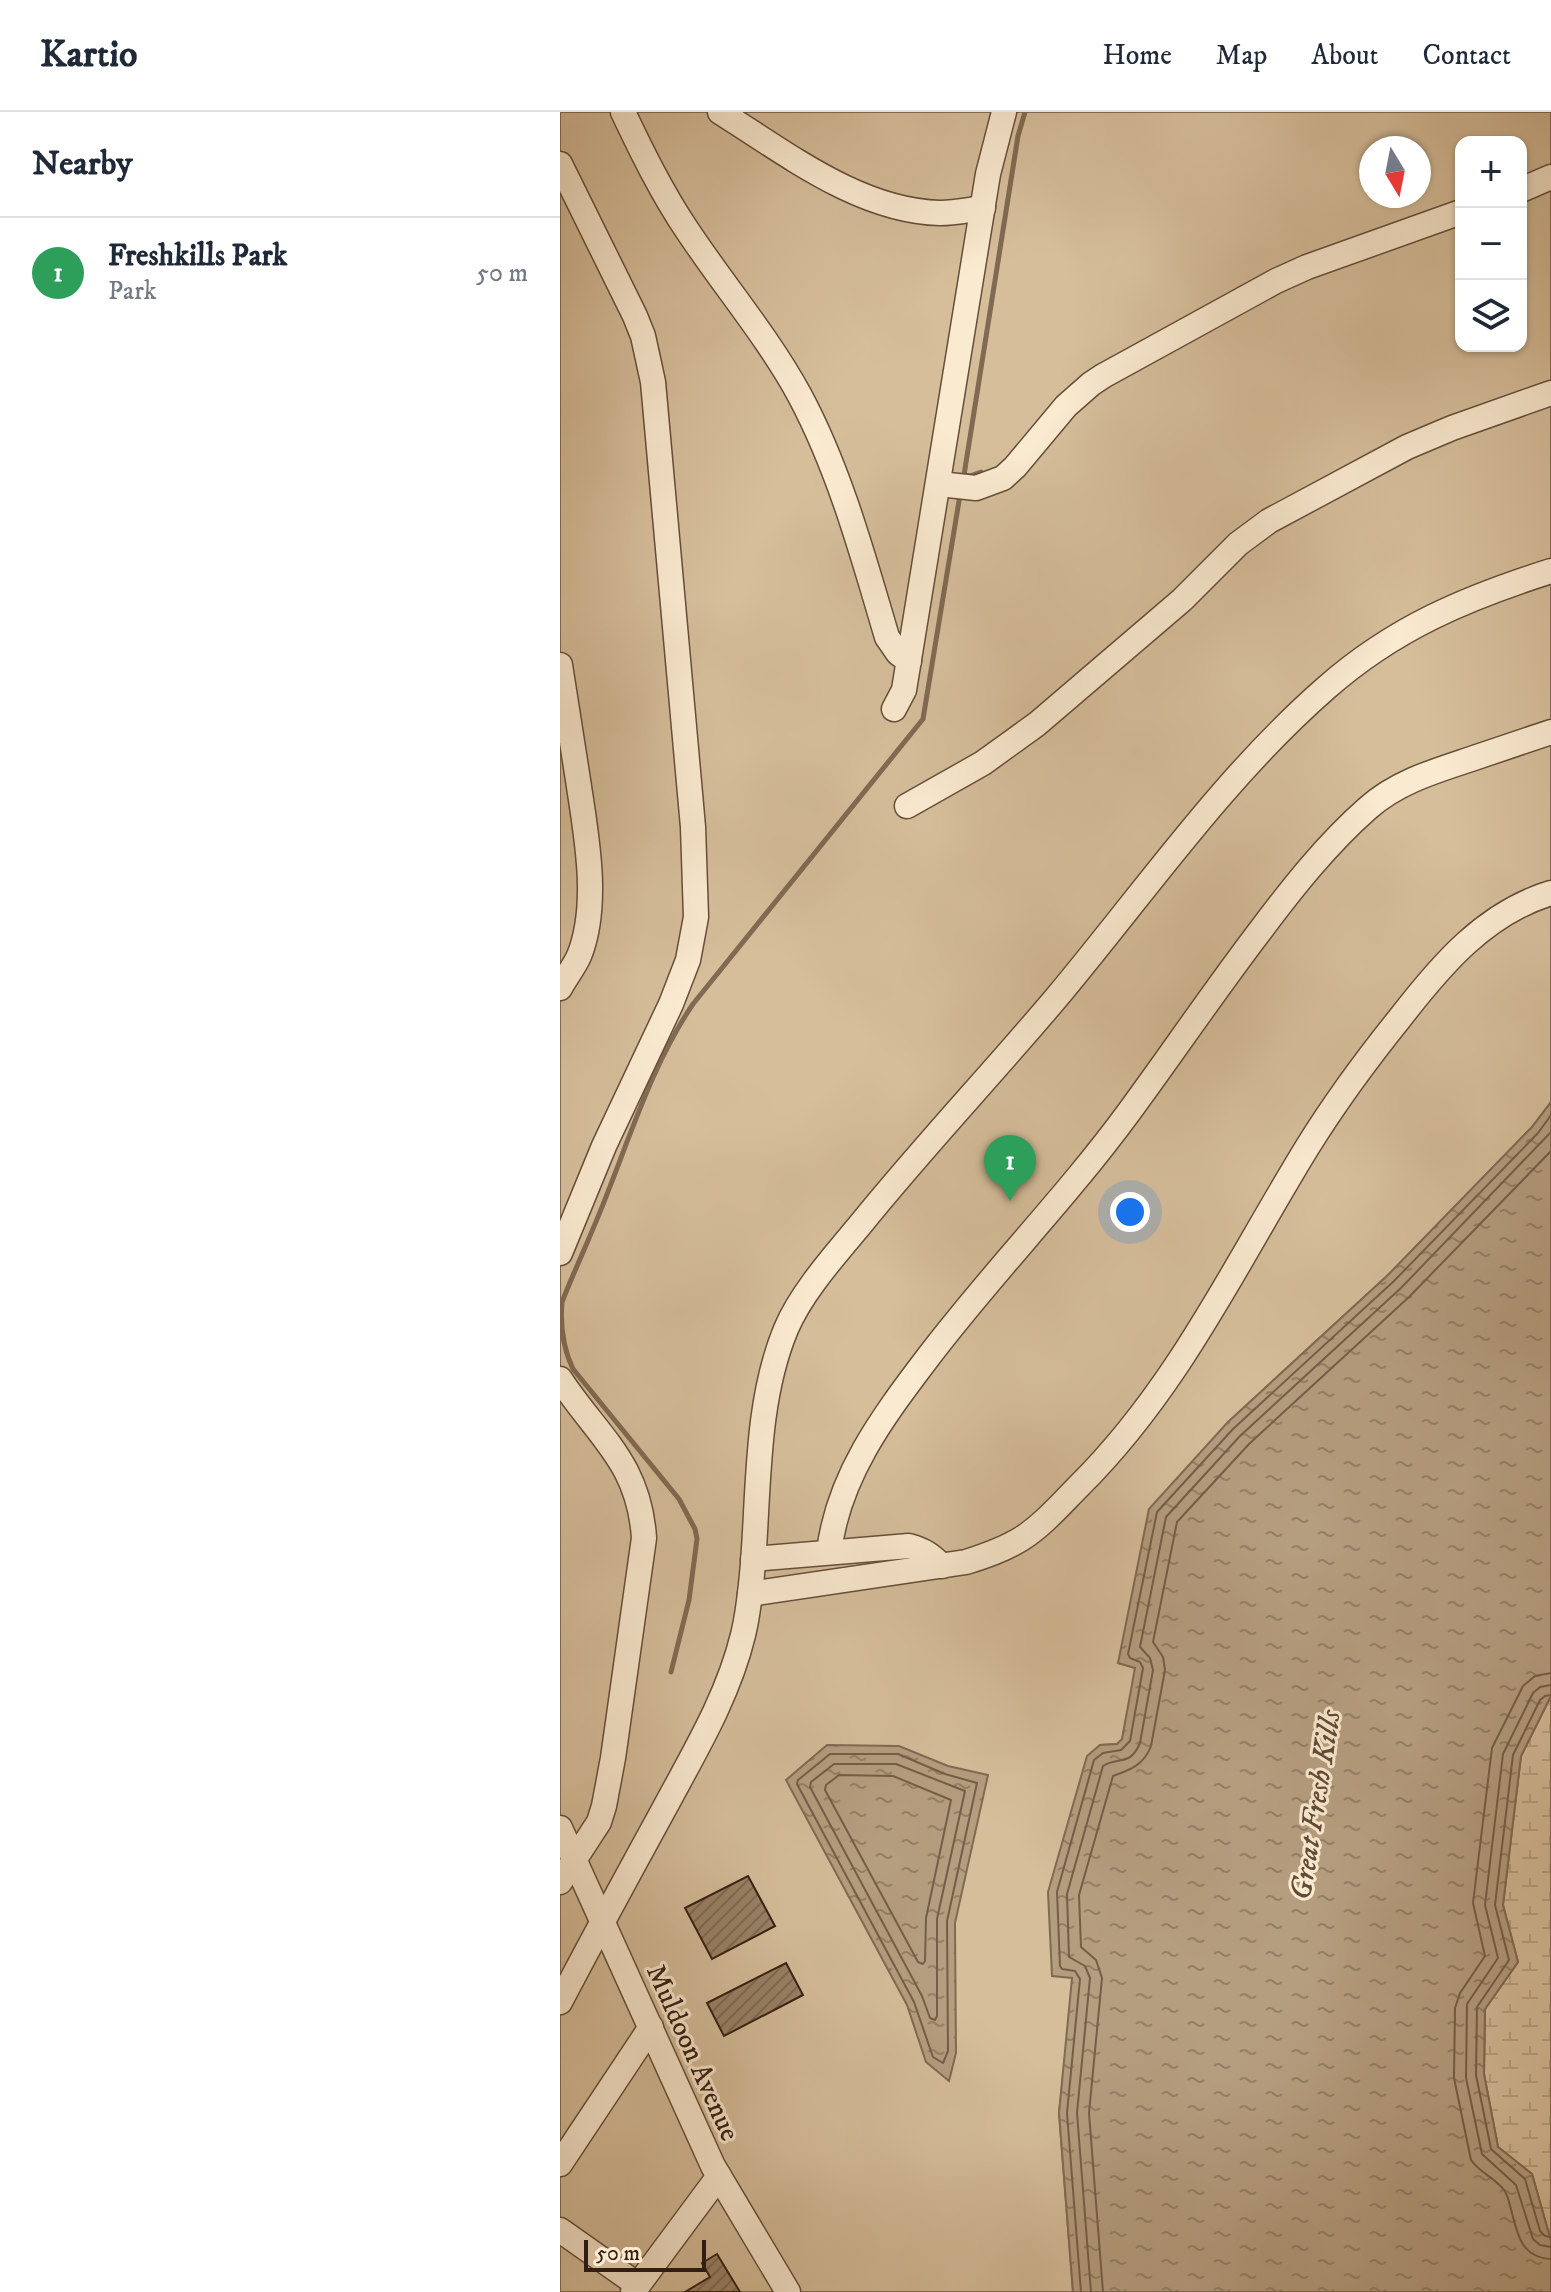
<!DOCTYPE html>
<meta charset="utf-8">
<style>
:root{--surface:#fff;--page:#f2f2f3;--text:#1f2937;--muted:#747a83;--line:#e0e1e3;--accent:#1a73e8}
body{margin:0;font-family:"IM FELL DW Pica",serif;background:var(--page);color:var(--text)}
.controls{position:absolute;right:24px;top:24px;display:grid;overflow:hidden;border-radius:16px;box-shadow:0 2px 6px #0004}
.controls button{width:72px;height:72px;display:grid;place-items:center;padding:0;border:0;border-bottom:2px solid var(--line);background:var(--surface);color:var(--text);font:40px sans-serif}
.compass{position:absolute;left:799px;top:24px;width:72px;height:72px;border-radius:50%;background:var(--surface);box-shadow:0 2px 6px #0004;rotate:170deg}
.scale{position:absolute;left:24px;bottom:20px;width:122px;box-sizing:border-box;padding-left:8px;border:4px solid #341e11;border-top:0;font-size:22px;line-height:28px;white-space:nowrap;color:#341e11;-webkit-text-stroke:6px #faead0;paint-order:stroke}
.you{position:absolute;left:570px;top:1100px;width:28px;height:28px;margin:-20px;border:6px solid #fff;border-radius:50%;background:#1a73e8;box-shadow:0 0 0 12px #1a73e833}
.badge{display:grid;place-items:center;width:52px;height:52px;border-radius:50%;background:var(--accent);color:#fff;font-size:26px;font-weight:700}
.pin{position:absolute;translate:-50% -66px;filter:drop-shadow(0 2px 4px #0008)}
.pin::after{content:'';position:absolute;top:42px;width:28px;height:24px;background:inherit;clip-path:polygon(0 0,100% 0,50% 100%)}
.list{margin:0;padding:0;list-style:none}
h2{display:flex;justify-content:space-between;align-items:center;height:104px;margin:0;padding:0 32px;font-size:34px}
h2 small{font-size:26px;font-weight:400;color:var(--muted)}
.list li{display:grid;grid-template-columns:52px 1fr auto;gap:24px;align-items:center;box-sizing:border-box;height:112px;padding:0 32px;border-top:2px solid var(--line)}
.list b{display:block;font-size:30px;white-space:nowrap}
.list p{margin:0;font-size:26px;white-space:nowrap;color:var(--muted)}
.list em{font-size:26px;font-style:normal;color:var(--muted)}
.icon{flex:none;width:44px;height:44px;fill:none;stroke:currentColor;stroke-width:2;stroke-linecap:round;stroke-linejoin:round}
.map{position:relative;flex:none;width:991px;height:2180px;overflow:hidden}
header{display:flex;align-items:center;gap:48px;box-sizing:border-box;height:112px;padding:0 40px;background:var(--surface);border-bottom:2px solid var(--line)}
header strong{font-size:38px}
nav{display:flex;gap:44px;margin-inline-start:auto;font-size:28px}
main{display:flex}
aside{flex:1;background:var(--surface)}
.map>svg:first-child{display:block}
.green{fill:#d6be9b;stroke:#856e56;stroke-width:2;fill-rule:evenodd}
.wetland{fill:url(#wetland-marsh);stroke:#856e56;stroke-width:2}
.water{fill:url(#water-ripples);stroke:#816a53;stroke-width:2}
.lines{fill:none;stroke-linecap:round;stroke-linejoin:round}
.shore{stroke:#745e48;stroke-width:2}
.stream{stroke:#816a53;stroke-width:5}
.building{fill:url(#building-hatch);stroke:#341e11;stroke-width:2}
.minor-casing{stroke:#654e3a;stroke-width:27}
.minor{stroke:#faead0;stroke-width:24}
.labels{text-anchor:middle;stroke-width:6;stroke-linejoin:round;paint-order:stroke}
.street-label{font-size:28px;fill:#341e11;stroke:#faead0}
.water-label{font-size:30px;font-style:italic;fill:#614a38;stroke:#faead0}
</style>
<header>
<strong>Kartio</strong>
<nav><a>Home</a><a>Map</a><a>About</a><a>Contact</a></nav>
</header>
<main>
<aside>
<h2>Nearby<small></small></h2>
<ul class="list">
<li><span class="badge" style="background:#2e9e5b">1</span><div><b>Freshkills Park</b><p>Park</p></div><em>50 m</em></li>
</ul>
</aside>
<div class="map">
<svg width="991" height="2180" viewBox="0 0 991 2180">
<defs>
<pattern id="wetland-marsh" width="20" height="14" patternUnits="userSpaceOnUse" patternTransform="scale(2)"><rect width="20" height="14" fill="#d6be9b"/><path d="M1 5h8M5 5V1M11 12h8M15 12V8" fill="none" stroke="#b8a384"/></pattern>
<pattern id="water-ripples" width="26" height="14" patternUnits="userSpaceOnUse" patternTransform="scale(2)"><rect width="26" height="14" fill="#b59d7f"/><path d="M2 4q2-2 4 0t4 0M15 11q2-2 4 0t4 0" fill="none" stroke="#947f67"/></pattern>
<pattern id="building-hatch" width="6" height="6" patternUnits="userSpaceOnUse" patternTransform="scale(2)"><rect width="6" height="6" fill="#998267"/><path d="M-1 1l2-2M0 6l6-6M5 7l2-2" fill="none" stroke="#7e6a53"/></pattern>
</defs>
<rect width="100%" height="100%" fill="#f7dfb7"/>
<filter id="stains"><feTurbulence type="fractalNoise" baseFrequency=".0025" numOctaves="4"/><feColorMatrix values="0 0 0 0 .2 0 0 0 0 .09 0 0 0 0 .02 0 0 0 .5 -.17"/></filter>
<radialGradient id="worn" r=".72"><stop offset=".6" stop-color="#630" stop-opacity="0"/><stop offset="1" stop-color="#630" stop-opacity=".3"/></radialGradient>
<path class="green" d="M0 0H991V990L972 1015 828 1163 667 1311 558 1551 576 1556 562 1628 557 1632 540 1633 499 2001 513 2180H0ZM901 30H961V234H901ZM811 36H859V84H811Z"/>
<path class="wetland" d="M991 1584V2129L972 2062 938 2035 924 1962 925 1897 958 1850 943 1793 961 1644Z"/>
<g class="water">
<path d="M991 990V1584L961 1644 943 1793 958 1850 925 1897 924 1962 938 2035 972 2062 991 2129V2180H513L499 2001 512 1866 492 1864 488 1780 527 1644 540 1633 557 1632 562 1627 575 1556 558 1551 589 1397 667 1311 828 1163 972 1015Z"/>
<path d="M267 1633 339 1634 388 1654 428 1663 395 1811 396 1941 389 1969 366 1950 347 1893 226 1668Z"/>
</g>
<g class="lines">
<g class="shore">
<path d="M991 1561 975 1564 963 1574 932 1636 913 1791 925 1844 900 1881 895 1896 894 1966 911 2048C920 2061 935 2066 944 2078 948 2083 949 2091 951 2097 957 2121 961 2146 991 2147"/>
<path d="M991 1573 980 1575 973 1581 943 1642 925 1793 938 1846 907 1892 906 1966 922 2042 956 2073 973 2127 980 2133 991 2135"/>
<path d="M991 1583 985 1584 980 1588 953 1643 935 1793 949 1848 917 1895 916 1963 931 2037 965 2067 980 2119 985 2124 991 2125"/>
<path d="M270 1642H338L385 1662 417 1671 387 1809 388 1939 383 1951 373 1945 354 1890 237 1672 238 1668Z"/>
<path d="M274 1652H336L405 1679 377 1807V1904L375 1908 370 1906 362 1884 250 1675 251 1670Z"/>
<path d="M279 1663 333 1664 391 1688 366 1806 365 1849 363 1852 358 1850 265 1678 266 1673Z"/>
<path d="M521 2180 507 2001 520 1867 515 1859 502 1857 500 1854 497 1780 534 1648 543 1641 561 1638 570 1629 583 1556 580 1550 570 1546 568 1542 597 1400 673 1317 834 1169 978 1021 991 1003"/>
<path d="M531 2180 517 2001 530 1866 525 1854 509 1845 507 1782 543 1654C558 1644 570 1655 580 1631L593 1558 590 1546 580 1535 606 1405 680 1324 841 1176 991 1020"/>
<path d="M543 2180 529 2001 542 1866 536 1848 521 1835 519 1783 553 1664C570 1658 584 1653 591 1634L605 1558 603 1545 593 1530 617 1410 689 1332 849 1185 991 1039"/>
</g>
<g class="stream">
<path d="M421 360 410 364 404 363 458 24 465 0"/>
<path d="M111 1560 129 1488 137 1427 135 1417 119 1387 13 1257C3 1236 0 1214 2 1190 17 1152 35 1115 49 1077 74 1013 95 948 133 892L363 607 400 383"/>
</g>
</g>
<g class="building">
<path d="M188 1764 215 1814 152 1847 125 1796Z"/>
<path d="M226 1851 243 1883 164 1924 147 1891Z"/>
<path d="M157 2142 180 2180H125L150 2165 142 2151Z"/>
</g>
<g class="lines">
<g class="minor-casing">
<g id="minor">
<path d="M63 0C82 40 102 81 127 118 164 174 208 225 240 284 280 359 303 444 327 525L338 541 349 549"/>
<path d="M160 0C226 41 299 99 380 101 394 101 408 98 423 96"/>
<path d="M0 52 75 204 83 224 93 270 133 715 136 805 128 848 111 892 44 1034 0 1141"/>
<path d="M961 78 991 65"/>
<path d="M379 372 416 376 443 366 455 355 506 294 531 272 543 264 716 169 747 155 901 100"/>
<path d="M0 553C6 592 12 630 18 668 26 722 40 792 19 844 14 855 6 865 0 876"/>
<path d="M334 597 344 578 428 62 444 0"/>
<path d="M347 694 423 651 477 612 622 488 678 432 709 409 847 335 892 316 991 281"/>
<path d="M0 1267C38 1325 79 1350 84 1426L53 1646 44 1694 39 1710 0 1770"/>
<path d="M269 1440C278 1365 322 1306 366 1248 430 1163 506 1086 569 1000 613 940 655 878 700 819 733 775 767 732 808 696 837 670 875 659 911 647 937 638 964 629 991 620"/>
<path d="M193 1447 349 1434C364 1438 371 1443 382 1454"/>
<path d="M190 1482 406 1450C425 1444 443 1438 461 1427 483 1413 501 1392 519 1374 618 1276 676 1151 748 1034 776 989 807 947 840 906 881 853 925 801 991 781"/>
<path d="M0 1716 153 2054 228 2180"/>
<path d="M0 1890C34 1825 69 1761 104 1697 134 1641 168 1585 183 1523 189 1499 191 1475 193 1451 199 1374 196 1289 226 1217 241 1181 275 1143 300 1113 363 1035 432 962 497 885 584 781 663 666 766 576 834 516 906 486 991 459"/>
<path d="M0 2052 91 1915"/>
<path d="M0 2118 78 2173"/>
<path d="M73 2180 159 2064"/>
</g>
</g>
<use href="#minor" class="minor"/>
</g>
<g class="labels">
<g class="street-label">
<text transform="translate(134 1940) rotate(66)" y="10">Muldoon Avenue</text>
</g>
<g class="water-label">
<text transform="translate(755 1693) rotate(-81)" y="10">Great Fresh Kills</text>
</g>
</g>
<rect width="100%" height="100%" filter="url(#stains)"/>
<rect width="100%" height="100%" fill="url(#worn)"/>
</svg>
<div class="controls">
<button>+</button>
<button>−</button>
<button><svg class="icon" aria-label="layers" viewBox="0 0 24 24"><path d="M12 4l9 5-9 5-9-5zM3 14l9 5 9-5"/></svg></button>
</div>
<svg class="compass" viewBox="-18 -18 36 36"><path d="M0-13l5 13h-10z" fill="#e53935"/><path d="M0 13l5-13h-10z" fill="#747a83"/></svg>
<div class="scale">50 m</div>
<div class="you"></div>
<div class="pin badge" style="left:450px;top:1089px;background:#2e9e5b">1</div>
</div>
</main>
